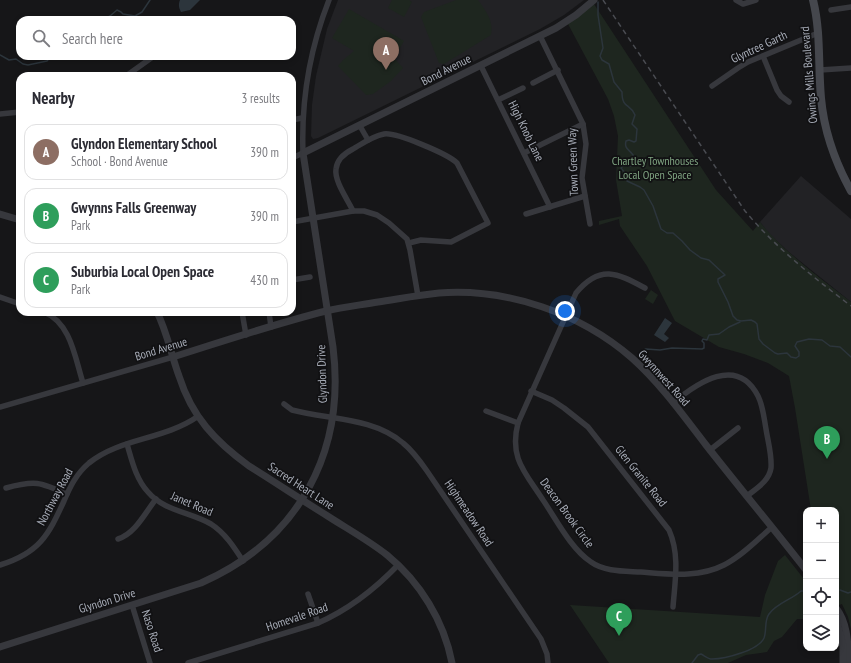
<!DOCTYPE html>
<meta charset="utf-8">
<style>
:root{--surface:#fff;--page:#f2f2f3;--text:#2b2b33;--muted:#7c7c81;--line:#e1e1e2;--accent:#d93025}
body{margin:0;font-family:"PT Sans Narrow",sans-serif;background:var(--page);color:var(--text)}
.controls{position:absolute;right:12px;bottom:12px;display:grid;overflow:hidden;border-radius:8px;box-shadow:0 2px 6px #0003}
.controls button{width:36px;height:36px;display:grid;place-items:center;padding:0;border:0;border-bottom:1px solid var(--line);background:var(--surface);color:var(--text);font:20px sans-serif}
.you{position:absolute;left:565px;top:311px;width:14px;height:14px;margin:-10px;border:3px solid #fff;border-radius:50%;background:#1a73e8;box-shadow:0 0 0 6px #1a73e833}
.badge{display:grid;place-items:center;width:26px;height:26px;border-radius:50%;background:var(--accent);color:#fff;font-size:13px;font-weight:700}
.pin{position:absolute;translate:-50% -33px;filter:drop-shadow(0 1px 2px #0008)}
.pin::after{content:'';position:absolute;top:21px;width:14px;height:12px;background:inherit;clip-path:polygon(0 0,100% 0,50% 100%)}
.list{margin:0;padding:0;list-style:none}
h2{display:flex;justify-content:space-between;align-items:center;height:52px;margin:0;padding:0 16px;font-size:17px}
h2 small{font-size:13px;font-weight:400;color:var(--muted)}
.list li{display:grid;grid-template-columns:26px 1fr auto;gap:12px;align-items:center;box-sizing:border-box;height:56px;margin:0 8px 8px;padding:0 8px;border:1px solid var(--line);border-radius:12px}
.list b{display:block;font-size:15px;white-space:nowrap}
.list p{margin:0;font-size:13px;white-space:nowrap;color:var(--muted)}
.list em{font-size:13px;font-style:normal;color:var(--muted)}
.icon{flex:none;width:22px;height:22px;fill:none;stroke:currentColor;stroke-width:2;stroke-linecap:round;stroke-linejoin:round}
.map{position:relative;flex:none;width:851px;height:663px;overflow:hidden}
.search{position:absolute;background:var(--surface);box-shadow:0 2px 6px #0003;left:16px;top:16px;width:280px;height:44px;display:flex;align-items:center;gap:10px;box-sizing:border-box;padding:0 14px;border-radius:12px;color:var(--muted);font-size:15px}
.panel{position:absolute;background:var(--surface);box-shadow:0 2px 6px #0003;left:16px;top:72px;width:280px;height:244px;border-radius:12px}
.map>svg:first-child{display:block}
.built{fill:#222225}
.green{fill:#1e261f}
.water{fill:#2c353c}
.lines{fill:none;stroke-linecap:round;stroke-linejoin:round}
.stream{stroke:#2c353c;stroke-width:1.5}
.minor{stroke:#37383d;stroke-width:5.5}
.tertiary{stroke:#37383d;stroke-width:7}
.secondary{stroke:#45474d;stroke-width:8}
.rail{stroke:#4a4c52;stroke-width:1.5;stroke-dasharray:5 4;stroke-linecap:butt}
.labels{text-anchor:middle;stroke-width:3.5;stroke-linejoin:round;paint-order:stroke}
.street-label{font-size:12px;fill:#a8adb8;stroke:#111113}
.park-label{font-size:12px;fill:#7fa381;stroke:#111113}
</style>
<div class="map">
<svg width="851" height="663" viewBox="0 0 851 663">
<rect width="100%" height="100%" fill="#161618"/>
<g class="built">
<path d="M338 0H584L564 15 540 29 318 138 313 139 311 136 312 105 316 76 327 29Z"/>
<path d="M801 176 851 219V302L790 253 769 234 760 222Z"/>
</g>
<g class="green">
<path d="M392 0H409L412 2 404 17 388 8Z"/>
<path d="M456 0H478C486 11 494 21 491 35L444 64 439 63 421 17 424 12Z"/>
<path d="M594 4 716 190 753 231 760 222C786 254 819 277 851 302V629L848 617 842 604 836 606V510H811L795 408 789 376 768 363 744 354 719 347 675 321 647 266 620 226 619 219 599 225V221L622 216 616 180 618 136 614 116 608 99 568 24Z"/>
<path d="M349 9 404 41 394 58 403 68 391 81 373 94 366 95 338 66 343 60 354 51 332 38Z"/>
<path d="M651 290 658 295 653 304 645 299Z"/>
<path d="M785 555 804 579 806 578V618L803 619H797L782 637 774 641 767 652 746 655 728 663H609L570 605 760 617 765 595 778 561Z"/>
</g>
<g class="water">
<path d="M180 0H200L190 10 181 12C179 8 178 5 180 0Z"/>
<path d="M665 318 672 323 664 334 669 338 665 342 654 335Z"/>
</g>
<g class="lines">
<g class="stream">
<path d="M598 2V15L603 48 600 56 602 60 609 64 614 82 622 92C622 109 630 103 635 115L632 124 637 129 636 141 634 142 629 140 626 141C624 149 629 149 633 155L634 163 631 166H623L621 168 625 173 627 181 640 187 644 190 653 206 661 229 667 233H673L682 241 690 250 701 258 709 260 725 275 718 279V282L728 302 733 316 737 320 741 321 751 320 755 322 757 324 759 339 763 344 775 353 778 354 787 353 791 357 796 358 799 356V352L795 346 797 342 809 339 822 340 830 346 840 347 851 357"/>
<path d="M102 20 110 16 117 10 121 12 123 14 135 16 142 12 150 0"/>
<path d="M0 55 9 60 16 59 23 64 28 65 47 61 51 56"/>
<path d="M641 351 646 349 660 350 672 348 702 349 704 348V343L702 341 703 339 707 340 709 335 719 334 729 327 740 322"/>
<path d="M840 590 848 593 851 592"/>
<path d="M692 663 698 655 701 654C705 656 708 659 712 659 725 659 759 650 764 638 767 630 764 621 769 614 777 603 791 600 801 591H806"/>
</g>
<g class="minor">
<path d="M736 0 743 4 756 0"/>
<path d="M831 10 851 7"/>
<path d="M540 36 583 124 586 144 582 178 590 224"/>
<path d="M763 56 777 90 781 96 789 102"/>
<path d="M481 66 550 207"/>
<path d="M820 70 851 68"/>
<path d="M126 76 154 56"/>
<path d="M533 83 558 70"/>
<path d="M712 86 738 68 748 62 818 33"/>
<path d="M498 100 523 88"/>
<path d="M0 114 20 112"/>
<path d="M292 120 302 118"/>
<path d="M360 126 368 140"/>
<path d="M524 153 583 124"/>
<path d="M292 158 303 153C301 99 309 51 329 0"/>
<path d="M353 211C348 200 334 181 336 169 337 159 345 153 353 149 363 143 373 136 384 134 396 132 448 154 457 163L488 223 451 242 421 240 409 243"/>
<path d="M526 214 585 196"/>
<path d="M292 222 353 211H364L377 215 389 223 407 239 410 250 418 296"/>
<path d="M292 280 310 277"/>
<path d="M645 288C617 273 600 264 576 293L518 423C509 458 525 472 543 500 556 519 571 549 591 562 605 572 624 571 641 572 669 574 699 578 724 565 742 556 757 540 772 527"/>
<path d="M0 297 20 304"/>
<path d="M44 312C71 323 75 358 83 383"/>
<path d="M242 312 246 335"/>
<path d="M269 312 271 327"/>
<path d="M531 391 552 400 564 408 588 427 669 530C680 555 675 581 673 607"/>
<path d="M673 403C697 383 737 355 758 396 763 406 764 418 766 429 768 442 772 455 771 468 769 481 757 488 747 496"/>
<path d="M284 404 292 410C329 420 372 417 403 443 413 451 420 461 427 471L541 639 547 654 548 663"/>
<path d="M0 407 173 357"/>
<path d="M486 411 518 423"/>
<path d="M127 444C132 461 136 479 148 492 164 511 190 512 211 524 225 533 234 547 243 561"/>
<path d="M710 450 738 428"/>
<path d="M6 488C35 480 40 482 67 494"/>
<path d="M118 539C135 534 145 513 156 499"/>
<path d="M0 565C39 553 48 536 64 501 70 487 76 474 89 463 120 438 163 440 197 417"/>
<path d="M308 594 318 623"/>
<path d="M132 605 150 663"/>
<path d="M188 663 318 623C350 609 374 590 398 565"/>
</g>
<g class="tertiary">
<path d="M0 214 20 220"/>
<path d="M157 312C167 332 171 354 179 376 192 417 215 441 249 466 275 482 300 499 326 515 346 528 368 540 387 555 420 582 444 621 452 663"/>
<path d="M173 357C224 341 274 324 326 311 343 307 361 305 378 302 398 299 418 295 439 293 508 288 580 313 632 358 660 383 683 415 706 445 739 487 773 528 806 570"/>
<path d="M836 608C848 623 848 645 849 663"/>
<path d="M836 618 843 646V663"/>
<path d="M0 647 201 583C299 540 346 452 333 347L303 153 556 28 576 15 594 0"/>
</g>
<path class="secondary" d="M813 0C821 32 818 65 821 98 824 131 835 162 851 191"/>
<path class="rail" d="M603 0 745 211C776 248 813 277 851 306"/>
</g>
<g class="labels">
<g class="street-label">
<text transform="translate(759 47) rotate(-25)" y="4">Glyntree Garth</text>
<text transform="translate(446 70) rotate(-27)" y="4">Bond Avenue</text>
<text transform="translate(809 75) rotate(-95)" y="4">Owings Mills Boulevard</text>
<text transform="translate(526 131) rotate(64)" y="4">High Knob Lane</text>
<text transform="translate(573 162) rotate(-92)" y="4">Town Green Way</text>
<text transform="translate(161 349) rotate(-17)" y="4">Bond Avenue</text>
<text transform="translate(322 374) rotate(-92)" y="4">Glyndon Drive</text>
<text transform="translate(664 378) rotate(48)" y="4">Gwynnwest Road</text>
<text transform="translate(641 476) rotate(51)" y="4">Glen Granite Road</text>
<text transform="translate(301 486) rotate(33)" y="4">Sacred Heart Lane</text>
<text transform="translate(55 497) rotate(-62)" y="4">Northway Road</text>
<text transform="translate(192 504) rotate(23)" y="4">Janet Road</text>
<text transform="translate(469 513) rotate(56)" y="4">Highmeadow Road</text>
<text transform="translate(567 513) rotate(54)" y="4">Deacon Brook Circle</text>
<text transform="translate(107 601) rotate(-17)" y="4">Glyndon Drive</text>
<text transform="translate(297 617) rotate(-19)" y="4">Homevale Road</text>
<text transform="translate(152 631) rotate(72)" y="4">Naso Road</text>
</g>
<g class="park-label">
<text x="655" y="165">Chartley Townhouses<tspan x="655" dy="14">Local Open Space</tspan></text>
</g>
</g>
</svg>
<div class="controls">
<button>+</button>
<button>−</button>
<button><svg class="icon" aria-label="locate" viewBox="0 0 24 24"><circle cx="12" cy="12" r="6"/><path d="M12 2v4M12 18v4M2 12h4M18 12h4"/></svg></button>
<button><svg class="icon" aria-label="layers" viewBox="0 0 24 24"><path d="M12 4l9 5-9 5-9-5zM3 14l9 5 9-5"/></svg></button>
</div>
<div class="you"></div>
<div class="pin badge" style="left:386px;top:70px;background:#8d6e63">A</div>
<div class="pin badge" style="left:827px;top:459px;background:#2e9e5b">B</div>
<div class="pin badge" style="left:619px;top:636px;background:#2e9e5b">C</div>
<div class="search"><svg class="icon" aria-label="search" viewBox="0 0 24 24"><circle cx="10" cy="10" r="6"/><path d="M15 15l6 6"/></svg>Search here</div>
<section class="panel">
<h2>Nearby<small>3 results</small></h2>
<ul class="list">
<li><span class="badge" style="background:#8d6e63">A</span><div><b>Glyndon Elementary School</b><p>School · Bond Avenue</p></div><em>390 m</em></li>
<li><span class="badge" style="background:#2e9e5b">B</span><div><b>Gwynns Falls Greenway</b><p>Park</p></div><em>390 m</em></li>
<li><span class="badge" style="background:#2e9e5b">C</span><div><b>Suburbia Local Open Space</b><p>Park</p></div><em>430 m</em></li>
</ul>
</section>
</div>
